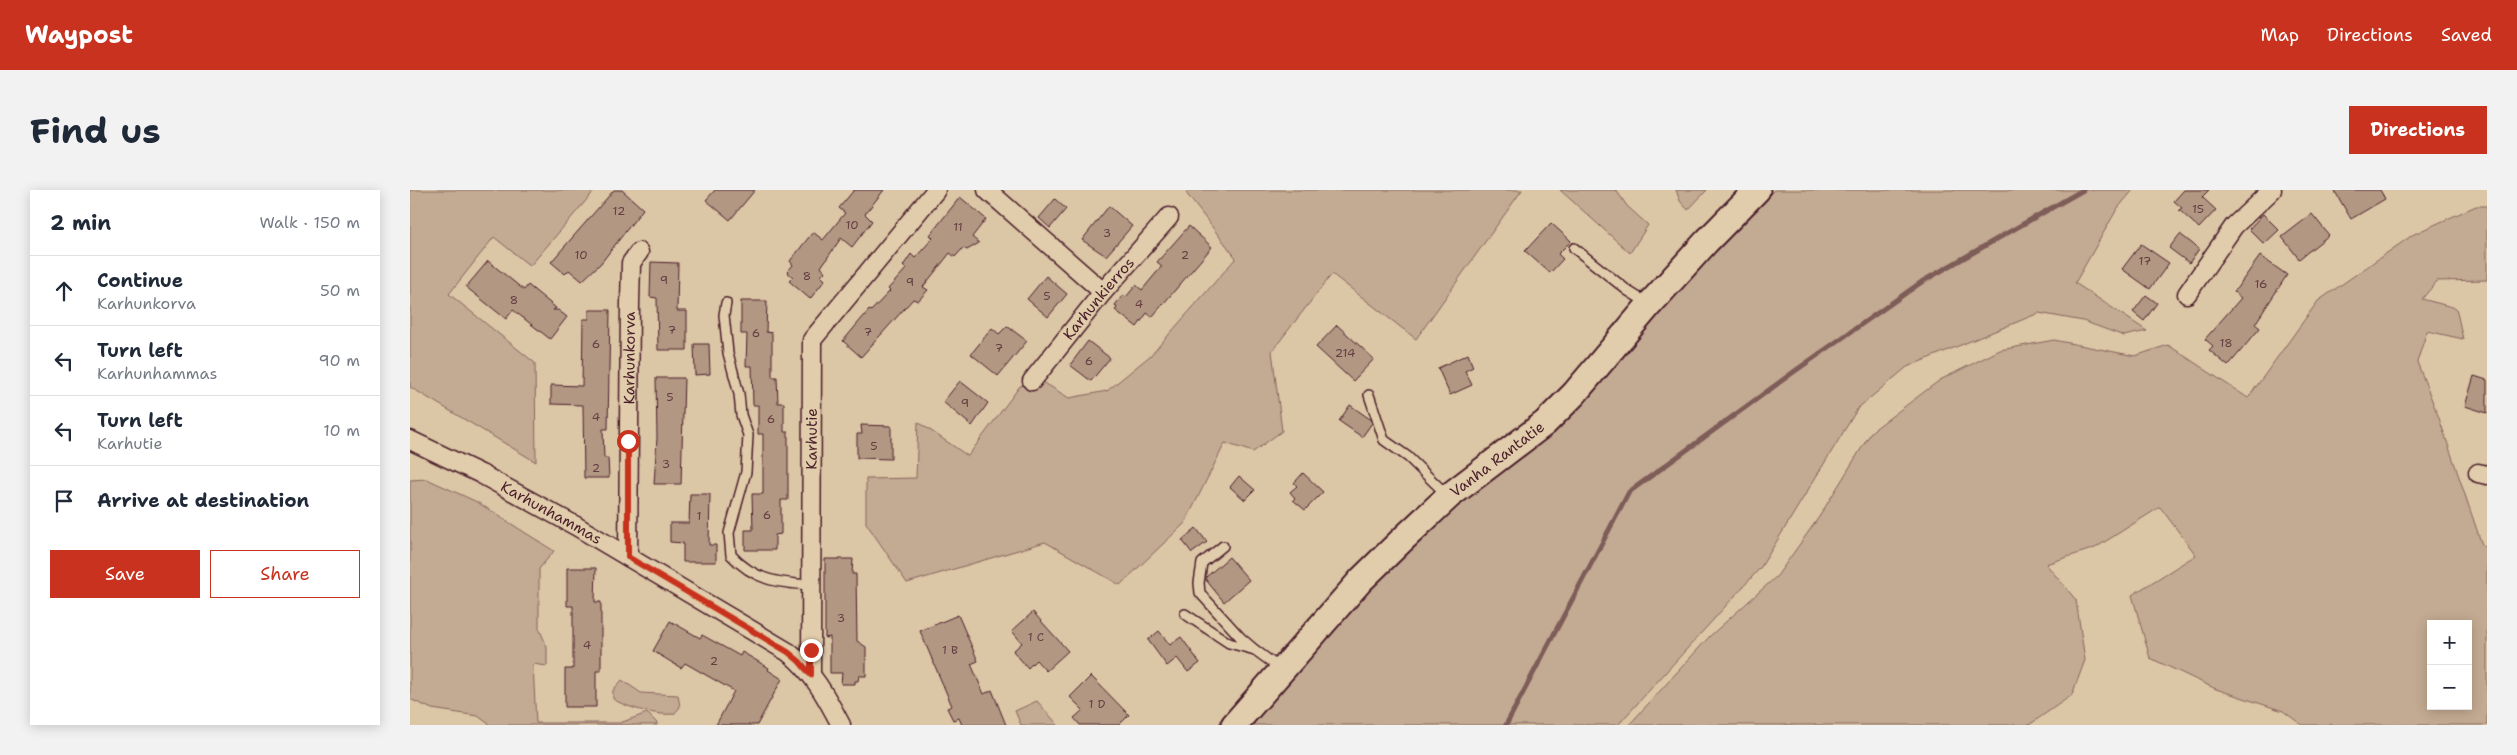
<!DOCTYPE html>
<meta charset="utf-8">
<style>
:root{--surface:#fff;--page:#f2f2f3;--text:#1f2937;--muted:#747a83;--line:#e0e1e3;--accent:#c8321e}
body{margin:0;font-family:"Shantell Sans",sans-serif;background:var(--page);color:var(--text)}
.controls{position:absolute;right:15px;bottom:15px;display:grid;overflow:hidden;border-radius:0px;box-shadow:0 2px 12px #0003}
.controls button{width:45px;height:45px;display:grid;place-items:center;padding:0;border:0;border-bottom:1px solid var(--line);background:var(--surface);color:var(--text);font:25px sans-serif}
.stop{position:absolute;width:15px;height:15px;margin:-11px;border:4px solid #c8321e;border-radius:50%;background:#fff}
.stop.end{background:#c8321e;border-color:#fff;box-shadow:0 1px 5px #0008}
.list{margin:0;padding:0;list-style:none}
h2{display:flex;justify-content:space-between;align-items:center;height:65px;margin:0;padding:0 20px;font-size:21px}
h2 small{font-size:16px;font-weight:400;color:var(--muted)}
.list li{display:grid;grid-template-columns:32px 1fr auto;gap:15px;align-items:center;box-sizing:border-box;height:70px;padding:0 20px;border-top:1px solid var(--line)}
.list b{display:block;font-size:19px;white-space:nowrap}
.list p{margin:0;font-size:16px;white-space:nowrap;color:var(--muted)}
.list em{font-size:16px;font-style:normal;color:var(--muted)}
.actions{display:flex;gap:10px;padding:15px 20px}
.actions a{flex:1;padding:11px 0;border:1px solid var(--accent);border-radius:0px;text-align:center;font-size:18px;color:var(--accent)}
.actions .main{background:var(--accent);color:#fff}
.icon{flex:none;width:28px;height:28px;fill:none;stroke:currentColor;stroke-width:2;stroke-linecap:round;stroke-linejoin:round}
.map{position:relative;flex:none;width:2077px;height:535px;overflow:hidden;border-radius:0px}
header{display:flex;align-items:center;gap:30px;box-sizing:border-box;height:70px;padding:0 25px;background:var(--accent);color:#fff}
header strong{font-size:24px}
nav{display:flex;gap:28px;margin-inline-start:auto;font-size:18px}
.intro{display:flex;align-items:center;justify-content:space-between;box-sizing:border-box;height:120px;padding:0 30px}
h1{margin:0;font-size:35px}
.button{padding:12px 22px;border-radius:0px;background:var(--accent);color:#fff;font-size:18px;font-weight:700}
main{display:flex;gap:30px;padding:0 30px}
aside{flex:1;background:var(--surface);border-radius:0px;box-shadow:0 2px 12px #0003}
.map>svg:first-child{display:block}
.green{fill:#c3aa92;stroke:#86645e;fill-rule:evenodd}
.lines{fill:none;stroke-linecap:round;stroke-linejoin:round}
.stream{stroke:#7e5c58;stroke-width:5}
.building{fill:#b29783;stroke:#4a1f2b}
.lane-casing{stroke:#4a1f2b;stroke-width:12}
.street-casing{stroke:#4a1f2b;stroke-width:21}
.secondary-casing{stroke:#4a1f2b;stroke-width:29}
.lane{stroke:#e1cdab;stroke-width:9}
.street{stroke:#e1cdab;stroke-width:18}
.secondary{stroke:#e1cdab;stroke-width:25}
.route{stroke:#c8321e;stroke-width:6}
.labels{text-anchor:middle;stroke-width:5;stroke-linejoin:round;paint-order:stroke}
.number-label{font-size:12px;fill:#643d41}
.street-label{font-size:15px;fill:#4a1f2b;stroke:#e1cdab}
</style>
<header>
<strong>Waypost</strong>
<nav><a>Map</a><a>Directions</a><a>Saved</a></nav>
</header>
<div class="intro"><h1>Find us</h1><a class="button">Directions</a></div>
<main>
<aside>
<h2>2 min<small>Walk · 150 m</small></h2>
<ul class="list">
<li><svg class="icon" aria-label="ahead" viewBox="0 0 24 24"><path d="M12 20V5M6 11l6-6 6 6"/></svg><div><b>Continue</b><p>Karhunkorva</p></div><em>50 m</em></li>
<li><svg class="icon" aria-label="left" viewBox="0 0 24 24"><path d="M17 20v-9H6M10 6l-5 5 5 5"/></svg><div><b>Turn left</b><p>Karhunhammas</p></div><em>90 m</em></li>
<li><svg class="icon" aria-label="left" viewBox="0 0 24 24"><path d="M17 20v-9H6M10 6l-5 5 5 5"/></svg><div><b>Turn left</b><p>Karhutie</p></div><em>10 m</em></li>
<li><svg class="icon" aria-label="arrive" viewBox="0 0 24 24"><path d="M6 21V4h12l-3 4 3 4H6"/></svg><div><b>Arrive at destination</b></div></li>
</ul>
<div class="actions"><a class="main">Save</a><a>Share</a></div>
</aside>
<div class="map">
<svg width="2077" height="535" viewBox="0 0 2077 535">
<rect width="100%" height="100%" fill="#dbc6a6"/>
<filter id="ink" filterUnits="userSpaceOnUse"><feTurbulence type="fractalNoise" baseFrequency=".02" numOctaves="2"/><feDisplacementMap in="SourceGraphic" scale="10" xChannelSelector="R" yChannelSelector="G"/><feConvolveMatrix kernelMatrix="1 2 1 2 8 2 1 2 1" color-interpolation-filters="sRGB"/></filter>
<g filter="url(#ink)">
<g class="green">
<path d="M0 0H185L120 76 84 47 39 104 125 173 126 272 0 197Z"/>
<path d="M778 0H1112L1006 149 922 84 862 161 872 241 843 262 815 253 775 333 710 395 635 352 497 393 456 333V289L506 288 508 232 558 266 610 196 633 192 659 208 697 201 741 165 826 68 776 3Z"/>
<path d="M1150 0H1206L1217 16 1238 35 1220 63Z"/>
<path d="M1266 0H1297L1278 20 1270 11Z"/>
<path d="M1364 0H1723L1707 19 1665 93 1737 141 1714 146 1673 131 1629 123 1497 177 1448 218 1351 377 1208 535H836L1014 340 1145 239 1205 176 1249 121 1326 37Z"/>
<path d="M2066 16H2077V90L2027 91 2012 109 2046 118 2053 149 2017 141 2007 172 2029 228 2072 355 2077 360V535H1892L1873 521 1806 499 1740 468 1722 405 1786 365 1750 317 1685 358 1636 374 1666 410 1675 470 1662 505 1619 535H1219L1300 446 1367 386 1409 327 1462 241 1530 190 1590 160 1644 150 1725 166 1758 155 1838 208 1908 111 2004 44ZM2021 434H2058V516H2021Z"/>
<path d="M17 289 67 312 144 361 129 379V438L137 457V476L123 474 126 533H210L237 523 247 533V535H80L68 526 22 519 0 509V290Z"/>
<path d="M212 490 231 503 268 505 270 517 264 524C248 526 217 518 203 509V500Z"/>
<path d="M627 511 648 535H611L605 521Z"/>
</g>
<g class="lines">
<g class="stream">
<path d="M1515 90 1673 0"/>
<path d="M1096 535 1219 302 1385 181 1513 91"/>
</g>
</g>
<g class="building">
<path d="M204 0H212L233 19 191 73 172 91 159 80 155 84 141 72Z"/>
<path d="M305 0H345L320 30 296 10Z"/>
<path d="M444 0H474L455 24 462 31 442 57 431 48 411 77 415 82 411 86 415 90 400 109 379 91 383 87 377 82 383 75 380 71 403 42 413 50 435 23 429 18Z"/>
<path d="M1774 0H1799L1792 7 1806 20 1789 38 1769 20 1772 18 1764 11Z"/>
<path d="M1924 0H1970L1975 9 1941 29Z"/>
<path d="M550 7 576 29 562 47 569 53 557 60 553 58 545 67 540 63 513 97 518 100 508 111 503 109 451 167 433 151 459 120 461 121 480 101 478 99 496 79 493 76 501 64 505 68 523 48 520 45Z"/>
<path d="M645 9 656 19 640 38 629 28Z"/>
<path d="M699 16 722 36 696 66 672 50Z"/>
<path d="M1853 24 1869 40 1854 54 1839 39Z"/>
<path d="M1902 24 1919 45 1889 69 1872 47Z"/>
<path d="M1141 33 1161 51 1148 64 1153 69 1140 83 1115 61Z"/>
<path d="M779 36 802 57 742 127 737 123 727 137 705 120 707 118 705 115 713 105 716 107 726 95 732 100 752 76 747 72Z"/>
<path d="M1770 44 1789 59 1779 73 1759 58Z"/>
<path d="M1731 54 1759 73 1740 99 1712 79Z"/>
<path d="M1850 66 1877 85 1845 134 1850 138 1818 176 1799 160 1803 156 1795 149 1831 108 1824 102Z"/>
<path d="M78 71 114 100 118 95 146 118 143 120H148L157 127 140 149 103 120 96 129 56 97Z"/>
<path d="M241 72 268 73 267 121H277V160H248L247 108 240 107Z"/>
<path d="M636 86 657 104 638 127 617 109Z"/>
<path d="M1736 105 1747 113 1734 131 1723 122Z"/>
<path d="M331 111H357L356 142 362 143V187H367L368 213H374V242H378V310H371V344L365 345V360H335V340H343L342 304H353V244H348V215H343L342 176H336L337 144H331Z"/>
<path d="M179 120H200L198 239H193L194 268H198L199 288H174L173 215 141 214V195L172 196 173 129H179Z"/>
<path d="M927 135 964 169 943 191 906 157Z"/>
<path d="M597 136 617 151 588 186 561 164 582 138 589 144Z"/>
<path d="M678 151 700 168 681 191 660 175Z"/>
<path d="M284 154H299L300 184 285 185Z"/>
<path d="M1058 164 1063 177 1055 181 1062 195 1040 205 1028 178Z"/>
<path d="M2064 186 2077 190V223L2055 216Z"/>
<path d="M246 188H274L271 294H244L247 248Z"/>
<path d="M550 191 578 213 562 236 533 212Z"/>
<path d="M940 215 960 229 962 233 952 247 929 231Z"/>
<path d="M451 235 481 236V269L447 268V244H452Z"/>
<path d="M893 283 913 302 895 320 883 310 885 308 880 302 887 296 884 293Z"/>
<path d="M829 286 845 300 835 310 820 297Z"/>
<path d="M280 304H300L299 355H306V372H273V353L260 352V333H279Z"/>
<path d="M786 338 797 352 782 363 772 350Z"/>
<path d="M819 367 839 390 814 412 796 390V387Z"/>
<path d="M415 369H443L442 384H446L447 451 456 457V486H449L448 491H445V494H431L432 483H420V447L415 448Z"/>
<path d="M157 378H186L185 412H191V481H186V517H155V479H163V416H157Z"/>
<path d="M623 422 658 461 636 481 626 470 618 478 603 461 612 453 602 441Z"/>
<path d="M548 425 568 471 561 474 574 504 582 500 596 535H552L549 528 543 530 537 518 542 516 510 441Z"/>
<path d="M260 431 290 448 292 445 330 466 332 462 359 478 358 480 372 489 347 535H306L324 501 275 473 271 478 243 461Z"/>
<path d="M749 441 760 455 771 447 790 473 778 482 767 468 757 476 738 450Z"/>
<path d="M681 486 719 525 709 535H670L664 528 673 520 660 507Z"/>
</g>
<g class="lines">
<g class="lane-casing">
<g id="lane">
<path d="M1164 58 1218 101 1239 114"/>
<path d="M316 113 314 125 318 163 329 204 331 225 338 245 336 282 319 343 321 365C344 390 367 393 401 395"/>
<path d="M959 205 974 250 998 267 1037 305"/>
<path d="M813 356 792 373 789 393 790 403 831 448 845 460"/>
<path d="M775 424 819 453 845 460 871 479"/>
</g>
</g>
<g class="street-casing">
<g id="street">
<path d="M577 0 693 102"/>
<path d="M1777 104 1824 36 1862 0"/>
<path id="s1" d="M622 191 693 102 759 27"/>
<path id="s2" d="M0 250 71 284 166 336 378 462C402 480 417 508 431 535"/>
<path d="M2068 283 2077 285"/>
<path id="s3" d="M218 367 220 113 221 73 229 62"/>
<path id="s4" d="M401 485 402 150 526 0"/>
</g>
</g>
<g class="secondary-casing">
<g id="secondary">
<path id="s5" d="M824 535 951 390 992 350 1039 306 1135 233 1164 204 1240 114 1296 52 1347 0"/>
</g>
</g>
<use href="#lane" class="lane"/>
<use href="#street" class="street"/>
<use href="#secondary" class="secondary"/>
</g>
</g>
<g class="lines" filter="url(#ink)">
<path class="route" d="M218 251V367L378 462 389 471 401 485V460"/>
</g>
<g class="labels">
<g class="number-label">
<text x="1788" y="23">15</text>
<text x="209" y="25">12</text>
<text x="442" y="39">10</text>
<text x="548" y="41">11</text>
<text x="697" y="47">3</text>
<text x="171" y="69">10</text>
<text x="775" y="69">2</text>
<text x="1735" y="75">17</text>
<text x="397" y="90">8</text>
<text x="254" y="94">9</text>
<text x="500" y="96">9</text>
<text x="1851" y="98">16</text>
<text x="637" y="110">5</text>
<text x="104" y="114">8</text>
<text x="729" y="118">4</text>
<text x="262" y="144">7</text>
<text x="458" y="146">7</text>
<text x="346" y="147">6</text>
<text x="1816" y="157">18</text>
<text x="186" y="158">6</text>
<text x="589" y="162">7</text>
<text x="935" y="167">214</text>
<text x="679" y="175">6</text>
<text x="260" y="211">5</text>
<text x="555" y="217">9</text>
<text x="186" y="231">4</text>
<text x="361" y="233">6</text>
<text x="464" y="260">5</text>
<text x="256" y="278">3</text>
<text x="186" y="282">2</text>
<text x="357" y="329">6</text>
<text x="289" y="330">1</text>
<text x="431" y="432">3</text>
<text x="626" y="451">1 C</text>
<text x="177" y="459">4</text>
<text x="540" y="464">1 B</text>
<text x="304" y="475">2</text>
<text x="687" y="518">1 D</text>
</g>
<g class="street-label">
<text dy="5" stroke="none"><textPath href="#s1" startOffset="106">Karhunkierros</textPath></text>
<text dy="5" stroke="none"><textPath href="#s3" startOffset="199">Karhunkorva</textPath></text>
<text dy="5" stroke="none"><textPath href="#s4" startOffset="236">Karhutie</textPath></text>
<text dy="5" stroke="none"><textPath href="#s5" startOffset="375">Vanha Rantatie</textPath></text>
<text dy="5" stroke="none"><textPath href="#s2" startOffset="159">Karhunhammas</textPath></text>
</g>
</g>
</svg>
<div class="controls">
<button>+</button>
<button>−</button>
</div>
<div class="stop" style="left:218px;top:251px"></div>
<div class="stop end" style="left:401px;top:460px"></div>
</div>
</main>
